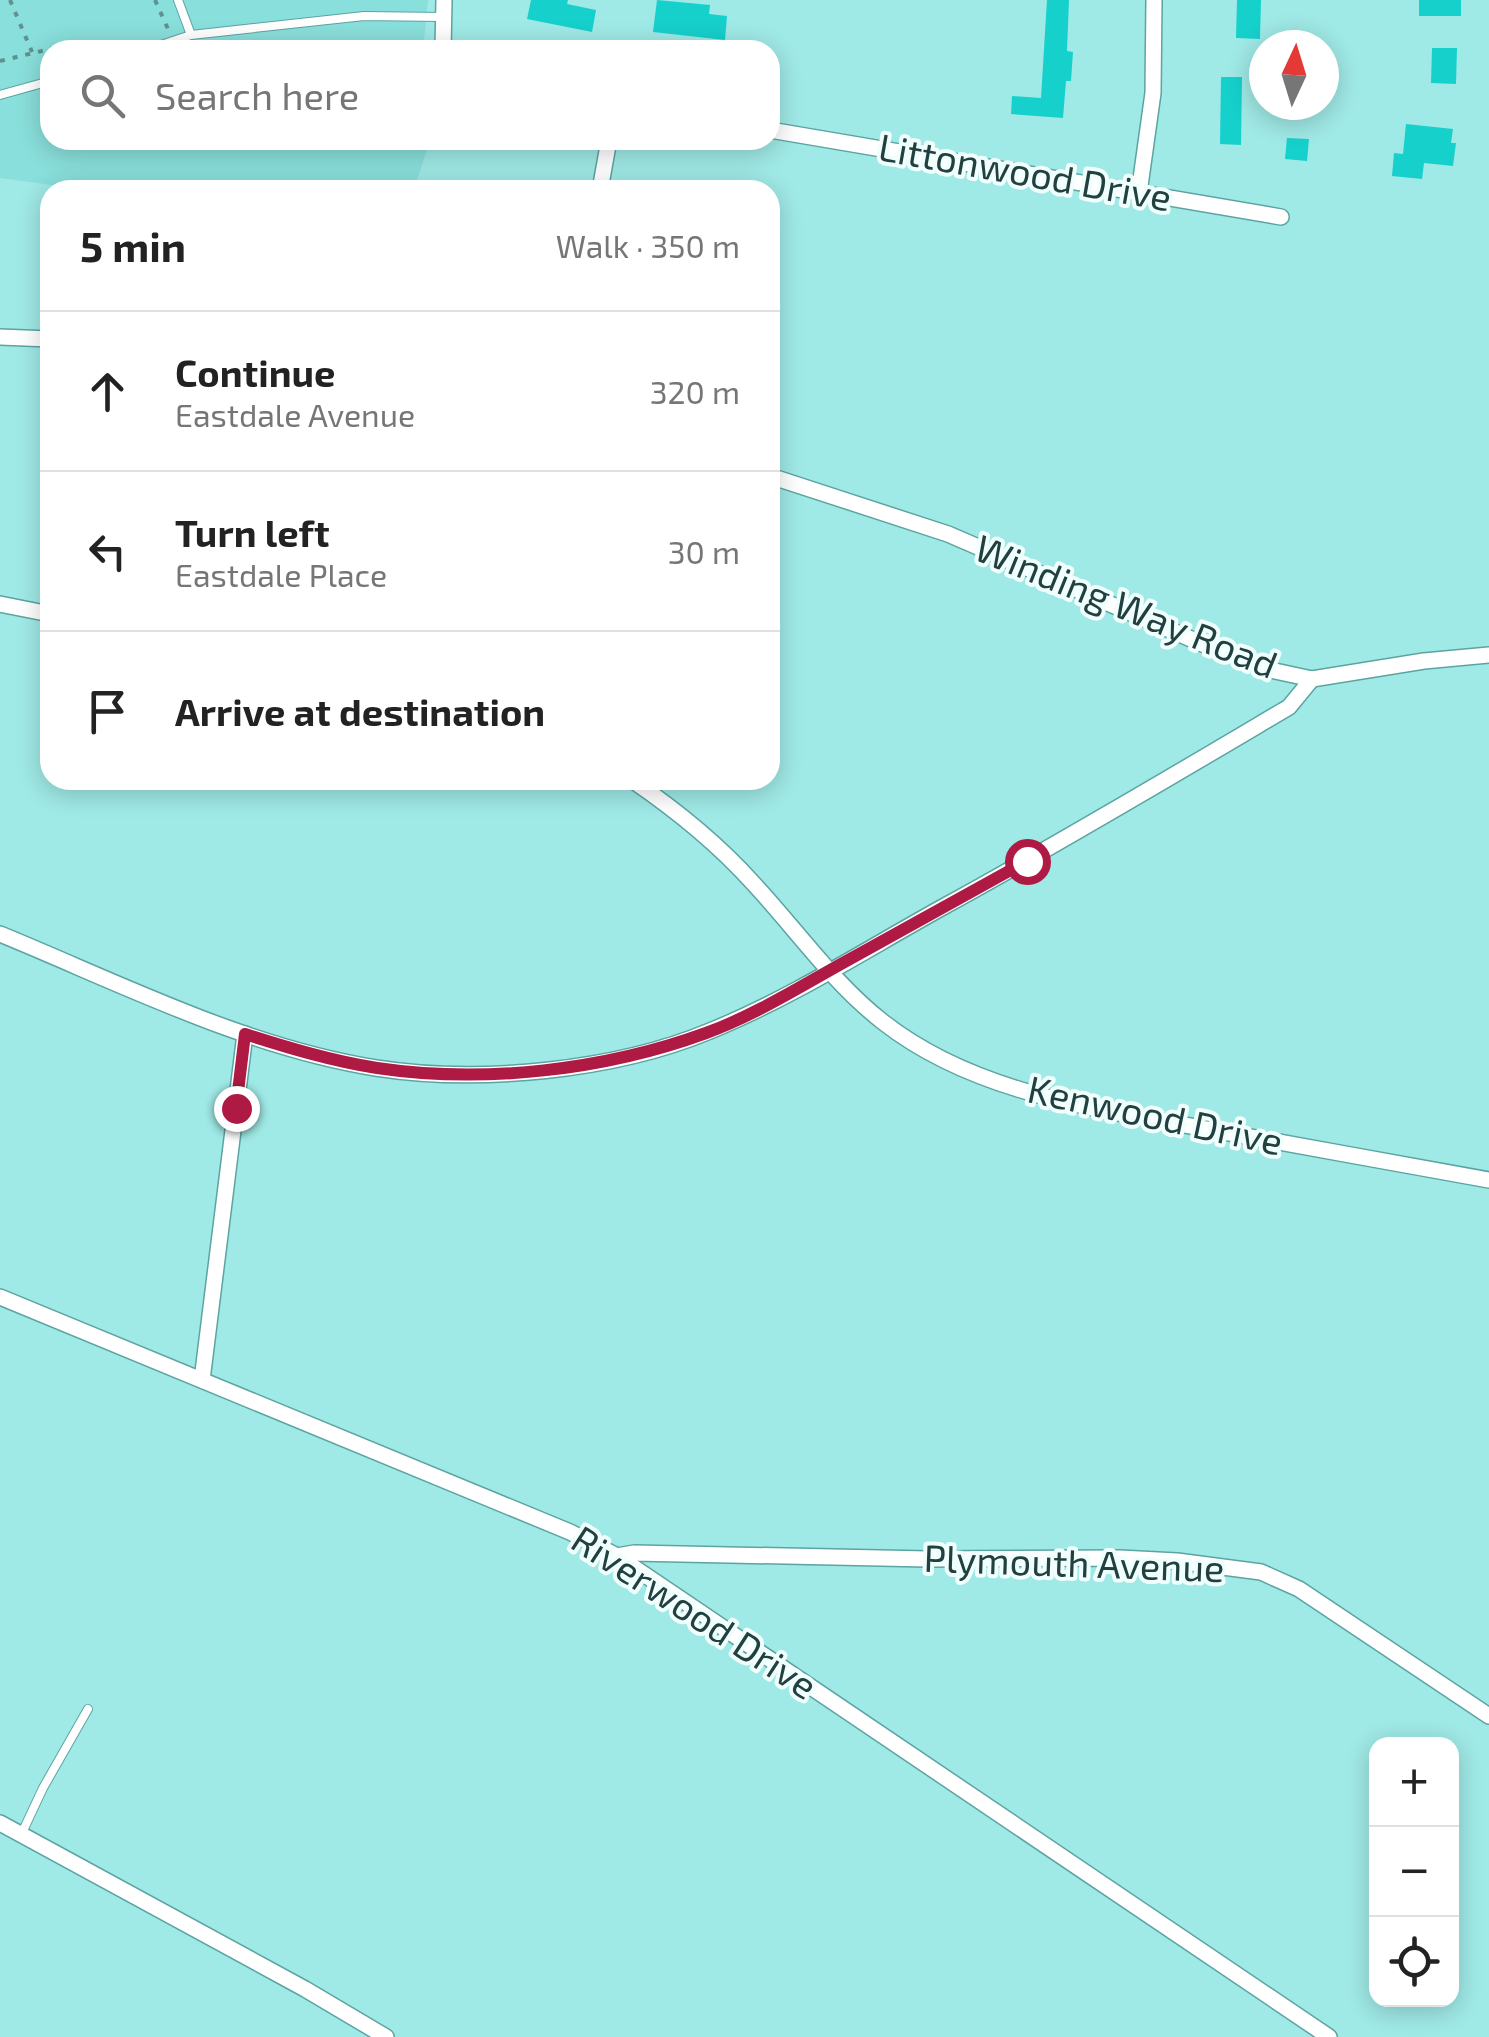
<!DOCTYPE html>
<meta charset="utf-8">
<style>
:root{--surface:#fff;--page:#f2f2f2;--text:#222;--muted:#767676;--line:#e0e0e0}
body{margin:0;font-family:"Exo 2",sans-serif;background:var(--page);color:var(--text)}
.controls{position:absolute;right:30px;bottom:30px;display:grid;overflow:hidden;border-radius:20px;box-shadow:0 5px 25px #0003}
.controls button{width:90px;height:90px;display:grid;place-items:center;padding:0;border:0;border-bottom:2px solid var(--line);background:var(--surface);color:var(--text);font:50px sans-serif}
.compass{position:absolute;left:1249px;top:30px;width:90px;height:90px;border-radius:50%;background:var(--surface);box-shadow:0 5px 25px #0003;rotate:4deg}
.stop{position:absolute;width:30px;height:30px;margin:-22px;border:8px solid #ae1a43;border-radius:50%;background:#fff}
.stop.end{background:#ae1a43;border-color:#fff;box-shadow:0 2px 10px #0008}
.list{margin:0;padding:0;list-style:none}
h2{display:flex;justify-content:space-between;align-items:center;height:130px;margin:0;padding:0 40px;font-size:42px}
h2 small{font-size:32px;font-weight:400;color:var(--muted)}
.list li{display:grid;grid-template-columns:65px 1fr auto;gap:30px;align-items:center;box-sizing:border-box;height:160px;padding:0 40px;border-top:2px solid var(--line)}
.list b{display:block;font-size:38px;white-space:nowrap}
.list p{margin:0;font-size:32px;white-space:nowrap;color:var(--muted)}
.list em{font-size:32px;font-style:normal;color:var(--muted)}
.icon{flex:none;width:55px;height:55px;fill:none;stroke:currentColor;stroke-width:2;stroke-linecap:round;stroke-linejoin:round}
.map{position:relative;flex:none;width:1489px;height:2037px;overflow:hidden}
.search{position:absolute;background:var(--surface);box-shadow:0 5px 25px #0003;left:40px;top:40px;width:740px;height:110px;display:flex;align-items:center;gap:25px;box-sizing:border-box;padding:0 35px;border-radius:30px;color:var(--muted);font-size:38px}
.panel{position:absolute;background:var(--surface);box-shadow:0 5px 25px #0003;left:40px;top:180px;width:740px;height:610px;border-radius:30px}
.map>svg:first-child{display:block}
.built{fill:#89dfdb}
.building{fill:#16d0cc}
.lines{fill:none;stroke-linecap:round;stroke-linejoin:round}
.service-casing{stroke:#5ba4a2;stroke-width:10}
.minor-casing{stroke:#5ba4a2;stroke-width:18}
.path{stroke:#5e918f;stroke-width:4;stroke-dasharray:5 8;stroke-linecap:butt}
.service{stroke:#fff;stroke-width:8}
.minor{stroke:#fff;stroke-width:15}
.route{stroke:#ae1a43;stroke-width:12}
.labels{text-anchor:middle;stroke-width:8;stroke-linejoin:round;paint-order:stroke}
.street-label{font-size:38px;fill:#21403f;stroke:#f0fefd}
</style>
<div class="map">
<svg width="1489" height="2037" viewBox="0 0 1489 2037">
<rect width="100%" height="100%" fill="#9fe9e6"/>
<path class="built" d="M0 0H428L423 50H50V140H430L414 190H89L0 178Z"/>
<g class="building">
<path d="M531 0H568L567 4 596 10 592 32 527 19Z"/>
<path d="M657 0 710 5 709 14 727 16 725 40 653 32Z"/>
<path d="M1047 0H1069L1067 51 1073 52 1071 81H1066L1063 118 1011 114 1012 96 1041 98Z"/>
<path d="M1237 0H1261L1260 39 1236 38Z"/>
<rect x="1419" y="0" width="42" height="16"/>
<path d="M1432 48H1457L1456 84 1431 83Z"/>
<path d="M1221 77H1242L1241 145 1220 144Z"/>
<path d="M1406 124 1453 129 1451 143H1456L1453 166 1424 163 1422 179 1392 176 1394 153 1403 154Z"/>
<path d="M1287 138 1309 139 1307 161 1285 159Z"/>
</g>
<g class="lines">
<g class="service-casing">
<g id="service">
<path d="M178 0 191 35 364 16 443 17"/>
<path d="M146 50 191 35"/>
<path d="M0 95 50 81"/>
<path d="M21 1835 43 1788 88 1709"/>
</g>
</g>
<g class="minor-casing">
<g id="minor">
<path d="M443 50 444 0"/>
<path d="M770 130 1281 217"/>
<path d="M600 190 609 140"/>
<path d="M1139 193 1153 93 1154 0"/>
<path d="M0 337 50 339"/>
<path d="M770 476 948 534 1205 645 1275 671 1312 679 1424 661 1489 655"/>
<path d="M0 604 50 614"/>
<path d="M632 780C676 810 717 843 753 883 796 929 833 983 883 1022 976 1095 1100 1109 1212 1130 1304 1147 1397 1163 1489 1180"/>
<path d="M0 934C122 984 245 1047 376 1068 478 1084 614 1071 710 1031 791 998 867 949 943 907 1060 843 1174 775 1289 707L1312 679"/>
<path d="M0 1297 570 1532 617 1556 1329 2037"/>
<path d="M202 1380 245 1034"/>
<path d="M617 1556 634 1553 928 1559 1120 1558 1177 1561 1261 1572 1299 1589 1489 1716"/>
<path d="M0 1823 305 1989 386 2037"/>
</g>
</g>
<g class="path">
<path d="M10 0 32 52"/>
<path d="M155 0 168 29"/>
<path d="M0 61 54 48"/>
</g>
<use href="#service" class="service"/>
<use href="#minor" class="minor"/>
</g>
<g class="lines">
<path class="route" d="M236 1108 245 1034C289 1048 332 1061 377 1068 484 1084 605 1070 706 1033 753 1016 798 988 841 964 903 929 965 895 1027 861"/>
</g>
<g class="labels">
<g class="street-label">
<text transform="translate(1025 173) rotate(10)" y="13">Littonwood Drive</text>
<text transform="translate(1126 607) rotate(22)" y="13">Winding Way Road</text>
<text transform="translate(1155 1116) rotate(12)" y="13">Kenwood Drive</text>
<text transform="translate(1074 1564) rotate(2)" y="13">Plymouth Avenue</text>
<text transform="translate(694 1613) rotate(33)" y="13">Riverwood Drive</text>
</g>
</g>
</svg>
<div class="controls">
<button>+</button>
<button>−</button>
<button><svg class="icon" aria-label="locate" viewBox="0 0 24 24"><circle cx="12" cy="12" r="6"/><path d="M12 2v4M12 18v4M2 12h4M18 12h4"/></svg></button>
</div>
<svg class="compass" viewBox="-18 -18 36 36"><path d="M0-13l5 13h-10z" fill="#e53935"/><path d="M0 13l5-13h-10z" fill="#767676"/></svg>
<div class="stop" style="left:1027px;top:861px"></div>
<div class="stop end" style="left:236px;top:1108px"></div>
<div class="search"><svg class="icon" aria-label="search" viewBox="0 0 24 24"><circle cx="10" cy="10" r="6"/><path d="M15 15l6 6"/></svg>Search here</div>
<section class="panel">
<h2>5 min<small>Walk · 350 m</small></h2>
<ul class="list">
<li><svg class="icon" aria-label="ahead" viewBox="0 0 24 24"><path d="M12 20V5M6 11l6-6 6 6"/></svg><div><b>Continue</b><p>Eastdale Avenue</p></div><em>320 m</em></li>
<li><svg class="icon" aria-label="left" viewBox="0 0 24 24"><path d="M17 20v-9H6M10 6l-5 5 5 5"/></svg><div><b>Turn left</b><p>Eastdale Place</p></div><em>30 m</em></li>
<li><svg class="icon" aria-label="arrive" viewBox="0 0 24 24"><path d="M6 21V4h12l-3 4 3 4H6"/></svg><div><b>Arrive at destination</b></div></li>
</ul>
</section>
</div>
